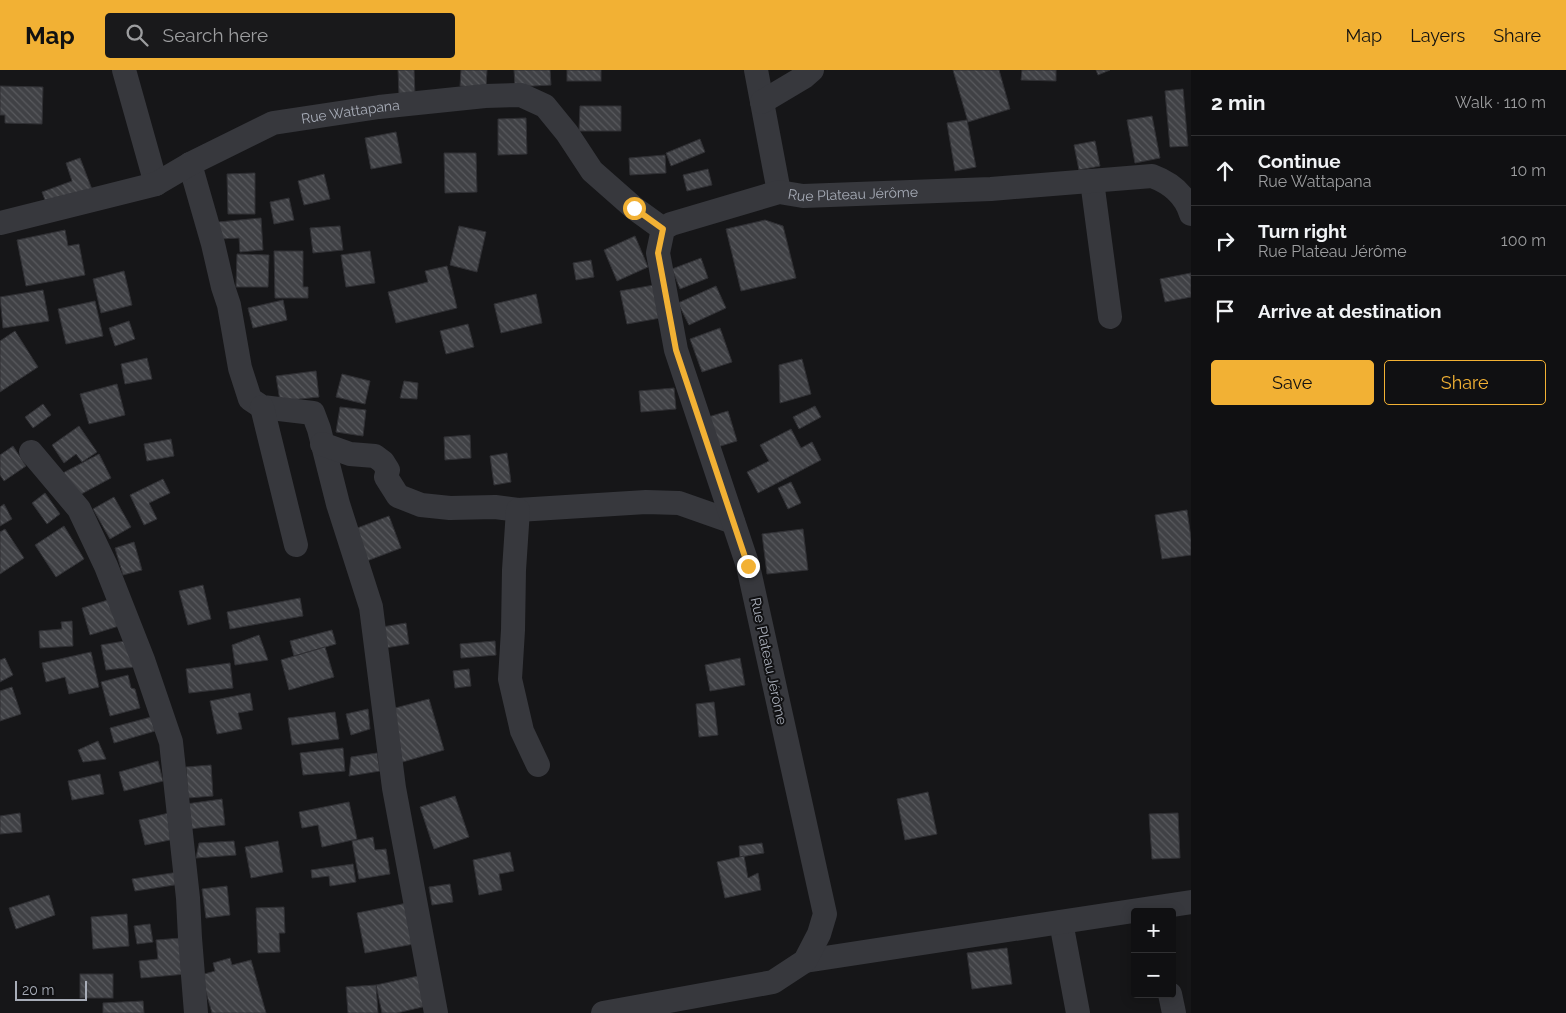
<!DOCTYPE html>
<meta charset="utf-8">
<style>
:root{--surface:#101012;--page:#19191b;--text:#f1f3f6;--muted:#9c9d9f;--line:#303032;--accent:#f2b134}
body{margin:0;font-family:Raleway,sans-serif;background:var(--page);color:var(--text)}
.controls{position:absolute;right:15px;bottom:15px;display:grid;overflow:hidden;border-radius:5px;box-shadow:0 2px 12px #0003}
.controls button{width:45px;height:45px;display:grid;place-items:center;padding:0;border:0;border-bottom:1px solid var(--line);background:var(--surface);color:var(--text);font:25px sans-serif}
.scale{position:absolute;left:15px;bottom:12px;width:72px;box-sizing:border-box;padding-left:5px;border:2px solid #a8adb8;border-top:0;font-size:14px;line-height:18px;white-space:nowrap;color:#a8adb8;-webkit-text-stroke:4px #111113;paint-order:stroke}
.stop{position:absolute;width:15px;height:15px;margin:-11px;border:4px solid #f2b134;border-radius:50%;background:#fff}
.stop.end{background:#f2b134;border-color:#fff;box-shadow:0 1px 5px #0008}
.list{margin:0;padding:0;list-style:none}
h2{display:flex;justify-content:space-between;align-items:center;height:65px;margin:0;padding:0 20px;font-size:21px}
h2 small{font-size:16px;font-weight:400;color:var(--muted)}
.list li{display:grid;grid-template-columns:32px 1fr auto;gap:15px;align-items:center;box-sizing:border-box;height:70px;padding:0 20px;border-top:1px solid var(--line)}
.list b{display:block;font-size:19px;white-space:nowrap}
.list p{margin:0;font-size:16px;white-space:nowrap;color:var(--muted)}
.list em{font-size:16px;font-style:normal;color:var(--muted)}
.actions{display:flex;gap:10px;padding:15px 20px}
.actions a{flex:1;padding:11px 0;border:1px solid var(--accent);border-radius:5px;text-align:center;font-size:18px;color:var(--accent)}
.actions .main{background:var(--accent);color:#111}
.icon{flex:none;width:28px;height:28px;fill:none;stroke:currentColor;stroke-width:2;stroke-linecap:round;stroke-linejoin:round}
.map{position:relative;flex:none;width:1191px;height:943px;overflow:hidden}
header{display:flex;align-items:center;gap:30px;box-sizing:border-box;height:70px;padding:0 25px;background:var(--accent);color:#111}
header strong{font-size:24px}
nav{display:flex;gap:28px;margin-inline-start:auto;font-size:18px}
.search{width:350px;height:45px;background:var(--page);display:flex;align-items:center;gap:12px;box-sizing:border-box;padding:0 18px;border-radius:5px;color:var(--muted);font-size:19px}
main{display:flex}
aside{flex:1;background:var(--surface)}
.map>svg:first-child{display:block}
.building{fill:url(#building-back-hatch);stroke:#303034}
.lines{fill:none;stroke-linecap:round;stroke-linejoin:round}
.minor{stroke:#37383d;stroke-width:24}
.route{stroke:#f2b134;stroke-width:6}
.labels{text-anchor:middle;stroke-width:4;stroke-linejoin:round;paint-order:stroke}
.street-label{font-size:14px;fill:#a8adb8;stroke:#111113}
</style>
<header>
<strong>Map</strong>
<div class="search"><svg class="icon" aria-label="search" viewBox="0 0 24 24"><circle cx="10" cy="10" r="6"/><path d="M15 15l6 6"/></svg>Search here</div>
<nav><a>Map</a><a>Layers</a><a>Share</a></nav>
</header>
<main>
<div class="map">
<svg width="1191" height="943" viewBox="0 0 1191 943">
<defs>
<pattern id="building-back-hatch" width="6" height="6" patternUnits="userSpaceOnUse" patternTransform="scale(1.25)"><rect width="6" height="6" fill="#404145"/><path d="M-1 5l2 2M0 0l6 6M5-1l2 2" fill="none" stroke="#595a5e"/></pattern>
</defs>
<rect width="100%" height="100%" fill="#161618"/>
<g class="building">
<path d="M398 0H414L415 25H399Z"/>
<path d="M461 0H487L486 18 460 16Z"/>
<path d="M514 0H550L551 15 515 17Z"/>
<rect x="567" y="0" width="34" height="11"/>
<path d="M953 0H999L1010 39 968 52Z"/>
<path d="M1022 0H1056V11L1021 10Z"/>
<path d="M1096 0H1110L1098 5Z"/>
<path d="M0 16 43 17 42 54 5 53V45H0Z"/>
<path d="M1183 19 1188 76 1170 77 1165 21Z"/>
<path d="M580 36H621V61H579Z"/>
<path d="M1152 46 1160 88 1135 93 1127 50Z"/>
<path d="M526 48 527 84 498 85V49Z"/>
<path d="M967 50 976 97 955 101 947 53Z"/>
<path d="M396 62 402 93 371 99 365 68Z"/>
<path d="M700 69 705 82 671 96 666 83Z"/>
<path d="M1095 71 1100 96 1079 100 1074 75Z"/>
<path d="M444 83H476L477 122 445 123Z"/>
<path d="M665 85 666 103 630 105 629 88Z"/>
<path d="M80 88 93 122 48 138 42 122 72 111 66 93Z"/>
<path d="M708 99 712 115 687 121 683 105Z"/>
<path d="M255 103V144H228L227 104Z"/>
<path d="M324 104 330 129 304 135 298 111Z"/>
<path d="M289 128 294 150 274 154 270 132Z"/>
<path d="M261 148 263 180 240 182 239 168 219 169 218 152Z"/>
<path d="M765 150 783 156 796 208 741 221 726 159Z"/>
<path d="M340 156 343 180 313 183 310 158Z"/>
<path d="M459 156 486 162 477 202 450 195Z"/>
<path d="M65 160 68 176 79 174 85 205 26 216 17 170Z"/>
<path d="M635 166 648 197 617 211 604 180Z"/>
<path d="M274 181H303V217H308V228H275Z"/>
<path d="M370 181 375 213 346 217 341 185Z"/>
<path d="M237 184 269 185 268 217H236Z"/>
<path d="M701 188 708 208 680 219 672 199Z"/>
<path d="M591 190 594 207 576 210 573 193Z"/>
<path d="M447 196 457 238 396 253 388 222 428 212 425 201Z"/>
<path d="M124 201 132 235 101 243 93 209Z"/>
<path d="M1191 203V227L1165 232 1160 209Z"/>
<path d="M660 214 666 247 627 254 620 221Z"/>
<path d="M716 216 726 238 689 255 678 233Z"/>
<path d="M43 220 49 251 3 258 0 227Z"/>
<path d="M536 224 542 253 501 263 494 234Z"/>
<path d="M283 230 287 250 253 258 248 238Z"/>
<path d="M95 231 103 266 66 274 58 239Z"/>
<path d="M129 251 135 269 115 276 109 258Z"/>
<path d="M468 254 474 277 446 284 440 261Z"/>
<path d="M720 258 732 292 702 302 690 269Z"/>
<path d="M15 261 38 297 0 322V271Z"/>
<path d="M147 288 152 309 125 314 121 294Z"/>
<path d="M802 289 811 324 780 333 779 295Z"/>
<path d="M316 301 319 327 280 331 276 306Z"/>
<path d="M342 304 370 311 365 334 336 327Z"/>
<path d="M404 311 418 313 417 329 400 328Z"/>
<path d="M117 314 125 345 89 354 80 324Z"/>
<path d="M674 318 676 339 641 342 639 321Z"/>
<path d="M43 334 51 345 33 358 25 347Z"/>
<path d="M815 336 821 347 799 359 793 347Z"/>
<path d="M340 337 366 340 363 366 336 362Z"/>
<path d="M728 341 737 371 714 378 705 348Z"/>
<path d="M79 356 97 382 82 392 76 384 64 393 52 375Z"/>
<path d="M791 359 801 378 812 372 821 390 758 423 747 402 769 391 760 375Z"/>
<path d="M470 365 471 388 445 390 444 367Z"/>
<path d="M171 369 174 386 147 391 144 374Z"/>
<path d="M13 376 26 396 4 411 0 405V385Z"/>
<path d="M507 383 511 412 494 415 490 386Z"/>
<path d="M99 384 111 408 74 428 61 404Z"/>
<path d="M163 409 170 423 149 433 157 449 144 455 130 425Z"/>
<path d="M791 412 801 433 788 439 778 418Z"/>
<path d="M45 423 60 444 47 454 32 433Z"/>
<path d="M114 427 131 457 110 469 93 439Z"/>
<path d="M4 434 12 449 0 456V437Z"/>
<path d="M1187 440 1191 468V485L1162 489 1155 445Z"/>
<path d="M389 446 401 478 364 492 352 460Z"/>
<path d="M64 456 84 489 56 507 35 475Z"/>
<path d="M5 459 24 488 0 504V462Z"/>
<path d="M803 459 808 500 767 504 762 464Z"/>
<path d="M134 472 142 500 123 505 115 478Z"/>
<path d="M203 515 211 549 188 555 179 521Z"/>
<path d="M300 528 303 546 230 559 227 542Z"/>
<path d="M111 529 119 556 90 565 82 538Z"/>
<path d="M72 551 73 576 40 578 39 561 62 559 61 552Z"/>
<path d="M406 553 409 574 385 578 382 557Z"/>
<path d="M332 560 336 574 294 586 290 571Z"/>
<path d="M259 565 268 590 235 595 232 575Z"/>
<path d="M125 571 134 597 106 600 101 575Z"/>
<path d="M495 571 496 585 461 588 460 574Z"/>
<path d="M325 577 334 607 289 620 281 590Z"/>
<path d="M91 582 99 617 69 624 65 607 46 612 42 593Z"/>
<path d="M5 588 13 605 0 612V590Z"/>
<path d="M740 588 745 615 710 621 705 595Z"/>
<path d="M230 593 233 618 189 623 186 599Z"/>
<path d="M469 599 471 616 455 618 453 601Z"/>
<path d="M128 605 131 618 135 619 140 638 110 646 101 612Z"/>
<path d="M12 617 21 644 0 651V621Z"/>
<path d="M250 623 253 640 238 643 242 659 217 664 210 631Z"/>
<path d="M429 629 444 680 399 693 384 641Z"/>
<path d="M714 632 718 665 699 667 696 634Z"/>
<path d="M368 639 370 659 351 665 346 644Z"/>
<path d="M335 642 339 669 292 675 288 648Z"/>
<path d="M151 647 155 661 114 673 110 658Z"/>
<path d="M98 671 106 689 83 692 78 680Z"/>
<path d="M343 678 345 701 303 705 300 683Z"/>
<path d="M377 683 380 701 349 706 351 687Z"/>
<path d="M158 691 163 711 124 721 119 702Z"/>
<path d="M211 695 213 726 188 728 186 697Z"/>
<path d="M100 704 104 724 72 730 68 711Z"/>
<path d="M928 722 937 764 905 770 897 729Z"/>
<path d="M455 726 469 767 434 779 420 737Z"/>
<path d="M222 729 225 755 189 759 186 734Z"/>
<path d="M349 732 357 769 322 777 318 755 302 758 299 742Z"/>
<path d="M20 743 22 762 0 764V746Z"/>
<path d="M169 743 175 769 145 775 139 750Z"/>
<path d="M1178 743 1180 788 1152 789 1149 744Z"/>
<path d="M373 767 375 780 386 779 390 804 359 809 352 771Z"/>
<path d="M234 771 236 785 196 788 199 773Z"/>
<path d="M278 771 283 802 251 808 245 777Z"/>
<path d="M762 773 764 783 740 787 739 776Z"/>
<path d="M510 782 514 801 499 804 502 820 479 825 473 790Z"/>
<path d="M744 786 748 808 758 803 761 820 725 828 717 792Z"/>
<path d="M353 794 356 812 330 816 329 806 312 808 311 800Z"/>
<path d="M179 802 181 814 135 821 132 809Z"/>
<path d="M450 814 453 832 432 835 429 817Z"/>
<path d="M227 816 230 845 206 848 202 819Z"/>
<path d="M49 825 55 845 16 859 9 838Z"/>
<path d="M407 833 414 874 365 883 357 843Z"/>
<path d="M284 837 285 863H279L280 882 258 883 256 838Z"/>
<path d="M127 844 129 876 93 879 91 847Z"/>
<path d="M150 854 153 872 137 874 134 856Z"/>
<path d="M182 868 186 904 141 908 139 891 158 889 156 870Z"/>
<path d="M1007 878 1012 914 972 919 967 883Z"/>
<path d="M230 888 232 895 251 890 266 943H212L201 905 215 901 213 893Z"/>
<rect x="80" y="904" width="33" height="24"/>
<path d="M423 905 431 935 397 943H382L376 915Z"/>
<path d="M376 915 378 943H348L346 917Z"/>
<path d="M143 931 144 943H103V933Z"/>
</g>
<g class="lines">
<g class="minor">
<path d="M124 0 156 114"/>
<path d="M756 0 779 122"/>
<path d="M762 32 804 7 812 0"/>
<path d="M190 94 213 174 223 217 229 235 240 298 250 329 262 337 313 343 319 359 338 434 371 537 394 718 436 943"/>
<path d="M1092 111 1110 247"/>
<path id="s1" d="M0 153 156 114 190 94 273 53 379 37 485 26 521 25 545 36 567 63 592 101 634 138 663 159"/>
<path d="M262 337 296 475"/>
<path d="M322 374 350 384 375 386 383 392 388 400 386 407 398 426 421 435 450 438 495 437 518 440 646 432 679 433 733 452"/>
<path d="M31 382 79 439 106 496 143 590 171 672 188 828 190 868 196 943"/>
<path d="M518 440 514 500 513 560 510 609 522 661 538 695"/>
<path d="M1061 852 1078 943"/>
<path d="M805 891 1191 832"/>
<path d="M1170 924 1174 943"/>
<path id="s2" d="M603 943 773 912 805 891 819 864 825 844 748 496 676 280 658 183 663 159 671 154 779 122 803 126 991 119 1152 106C1171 113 1185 124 1191 144"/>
</g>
</g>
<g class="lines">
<path class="route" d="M634 138 663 159 658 183 676 280 748 496"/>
</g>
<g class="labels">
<g class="street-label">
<text dy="5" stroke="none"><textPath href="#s1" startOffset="371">Rue Wattapana</textPath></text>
<text dy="5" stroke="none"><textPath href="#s2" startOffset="1166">Rue Plateau Jérôme</textPath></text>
<text transform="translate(769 591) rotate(78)" y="5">Rue Plateau Jérôme</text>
</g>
</g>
</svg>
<div class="controls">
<button>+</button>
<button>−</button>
</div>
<div class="scale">20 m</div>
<div class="stop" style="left:634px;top:138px"></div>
<div class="stop end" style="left:748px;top:496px"></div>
</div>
<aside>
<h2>2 min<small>Walk · 110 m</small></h2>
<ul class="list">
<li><svg class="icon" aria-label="ahead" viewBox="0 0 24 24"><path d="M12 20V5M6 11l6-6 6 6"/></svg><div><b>Continue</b><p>Rue Wattapana</p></div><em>10 m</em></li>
<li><svg class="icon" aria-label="right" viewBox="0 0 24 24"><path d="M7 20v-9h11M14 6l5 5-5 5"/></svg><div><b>Turn right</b><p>Rue Plateau Jérôme</p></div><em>100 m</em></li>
<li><svg class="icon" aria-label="arrive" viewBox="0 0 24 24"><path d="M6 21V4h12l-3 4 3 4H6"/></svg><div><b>Arrive at destination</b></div></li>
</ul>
<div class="actions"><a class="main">Save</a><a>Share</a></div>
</aside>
</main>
